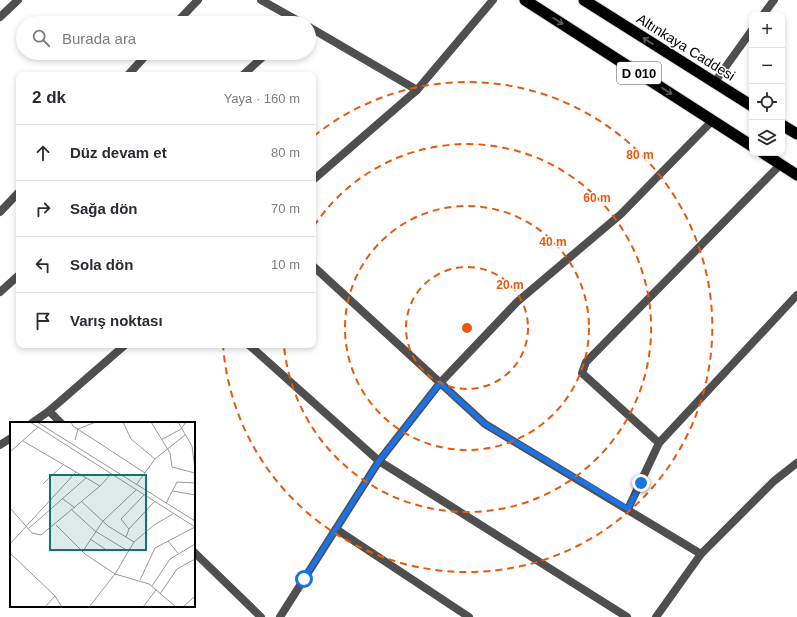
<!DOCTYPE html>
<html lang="tr">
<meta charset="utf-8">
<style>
:root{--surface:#fff;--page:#f2f2f3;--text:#2b2b33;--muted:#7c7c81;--line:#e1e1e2}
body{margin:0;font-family:Helvetica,sans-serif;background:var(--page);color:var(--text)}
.controls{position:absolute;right:12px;top:12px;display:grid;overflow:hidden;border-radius:8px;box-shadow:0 2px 6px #0003}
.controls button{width:36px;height:36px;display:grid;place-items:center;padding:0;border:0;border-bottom:1px solid var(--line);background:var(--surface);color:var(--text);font:20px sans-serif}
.stop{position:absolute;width:12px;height:12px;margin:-9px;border:3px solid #1a73e8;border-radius:50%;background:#fff}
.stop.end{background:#1a73e8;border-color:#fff;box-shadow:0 1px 4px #0008}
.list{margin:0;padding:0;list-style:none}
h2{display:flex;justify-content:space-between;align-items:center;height:52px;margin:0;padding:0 16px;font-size:17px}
h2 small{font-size:13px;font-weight:400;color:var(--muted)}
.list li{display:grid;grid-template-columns:26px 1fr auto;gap:12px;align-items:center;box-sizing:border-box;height:56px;padding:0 16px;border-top:1px solid var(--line)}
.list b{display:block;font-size:15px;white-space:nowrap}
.list em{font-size:13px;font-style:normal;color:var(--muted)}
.icon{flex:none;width:22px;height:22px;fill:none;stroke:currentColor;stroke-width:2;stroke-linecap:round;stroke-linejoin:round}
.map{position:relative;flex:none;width:797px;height:617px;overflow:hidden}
.search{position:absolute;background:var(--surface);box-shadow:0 2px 6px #0003;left:16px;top:16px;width:300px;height:44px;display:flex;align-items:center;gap:10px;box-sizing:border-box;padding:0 14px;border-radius:22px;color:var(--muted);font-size:15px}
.panel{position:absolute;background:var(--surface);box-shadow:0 2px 6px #0003;left:16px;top:72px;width:300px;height:276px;border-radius:8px}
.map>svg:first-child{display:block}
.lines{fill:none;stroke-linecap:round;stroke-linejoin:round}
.trunk-casing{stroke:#dbdbdb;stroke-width:13}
.minor{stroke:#4f4f4f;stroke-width:8}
.trunk{stroke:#000;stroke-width:11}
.oneway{stroke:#595959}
.route{stroke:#1a73e8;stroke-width:5}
.ring{fill:none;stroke:#e8590c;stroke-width:2;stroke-dasharray:7 5}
.labels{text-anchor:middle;stroke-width:3;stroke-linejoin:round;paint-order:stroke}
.shield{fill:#fff;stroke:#4c4c4c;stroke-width:1}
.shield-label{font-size:13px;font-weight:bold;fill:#000}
.street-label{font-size:14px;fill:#000;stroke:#fff}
.inset-road{fill:none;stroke:#999;stroke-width:1}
.view{fill:#0f766e;fill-opacity:0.15;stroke:#0f766e;stroke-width:2}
.inset-edge{fill:none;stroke:#000;stroke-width:2}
.centre{fill:#e8590c;stroke:#fff;stroke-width:2}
.ring-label{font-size:12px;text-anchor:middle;font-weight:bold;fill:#e8590c;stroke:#fff;stroke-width:3;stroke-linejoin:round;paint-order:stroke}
</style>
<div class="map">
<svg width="797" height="617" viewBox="0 0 797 617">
<rect width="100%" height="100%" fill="#fff"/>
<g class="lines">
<g class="trunk-casing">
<g id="trunk">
<path d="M525 0 752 146"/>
<path d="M584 0 752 106"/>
<path d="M782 125 797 134"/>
<path d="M763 153 797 175"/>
</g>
</g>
<g class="minor">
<path d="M261 0 302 23"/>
<path d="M763 15 774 0"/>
<path d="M0 17 18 0"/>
<path d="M176 23 198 0"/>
<path d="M309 27 417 90"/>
<path d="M128 75 148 53"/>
<path d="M243 75 267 53"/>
<path d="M714 83 752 30"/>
<path d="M313 180 417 90 493 0"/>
<path d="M0 212 19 192"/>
<path d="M313 266 485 424 701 554"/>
<path d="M0 292 19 275"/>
<path d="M249 345 379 461 627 617"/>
<path d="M49 411 61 423"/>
<path d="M32 423 49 411 125 345"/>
<path d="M659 443 582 373 586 362 781 164"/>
<path d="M0 445 11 438"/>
<path d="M628 509 659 443 797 295"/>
<path d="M336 529 469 617"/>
<path d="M194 552 261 617"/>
<path d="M280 617 379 461 440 383 517 302 621 214 713 120"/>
<path d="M656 617 701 554 774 481 797 463"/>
</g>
<use href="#trunk" class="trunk"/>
</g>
<defs><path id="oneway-shaft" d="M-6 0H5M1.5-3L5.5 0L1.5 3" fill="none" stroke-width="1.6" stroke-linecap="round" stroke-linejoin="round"/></defs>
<g class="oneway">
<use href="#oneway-shaft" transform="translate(558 21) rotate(33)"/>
<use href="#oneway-shaft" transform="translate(648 41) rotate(-147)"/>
<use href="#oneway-shaft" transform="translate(667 91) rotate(33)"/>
</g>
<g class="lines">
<path class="route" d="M304 579 379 461 440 383 485 424 628 509 641 483"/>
</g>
<g class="ring">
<circle cx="467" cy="328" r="61"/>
<circle cx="467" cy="328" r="122"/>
<path d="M314 226A184 184 0 1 1 284 346"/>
<path d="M314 136A245 245 0 1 1 223 345"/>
</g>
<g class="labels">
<rect class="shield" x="617" y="62" width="44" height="22" rx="3"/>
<g class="shield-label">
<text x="639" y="78">D 010</text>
</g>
<g class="street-label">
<text transform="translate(686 47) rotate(32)" y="5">Altınkaya Caddesi</text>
</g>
</g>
<g transform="translate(10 422)">
<rect width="185" height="185" fill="#fff"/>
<path class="inset-road" d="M20 0 185 105M27 0 185 99M61 0 63 4 135 51M113 0 121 17 145 37M141 0 160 31 162 45 185 51M168 0 182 24 185 48M65 18 68 7 86 0M151 18 171 7 176 0M13 19 90 64M0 30 28 5M33 62 53 43M126 63 145 37 175 13M163 69 185 73M53 77 65 86M72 80 98 104 124 120M156 81 167 60 185 61M0 86 22 111 31 113 90 64 101 52M62 88 85 109 118 129M184 98 185 84M46 103 75 132 105 152 139 162 166 185M18 107 76 56M119 107 111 97 134 73M116 115 119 107 144 80M80 117 98 129M158 119 168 131M0 122 66 50M73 129 93 99 126 68M0 131 45 174 52 185M130 158 145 126 185 105M142 164 160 137 185 122M150 172 167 147 185 137M35 185 45 174M79 185 105 152 124 120 144 103 163 92M133 185 146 168M173 185 185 174"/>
<path class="view" d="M40 53H136V128H40Z"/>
<rect width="185" height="185" class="inset-edge"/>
</g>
<circle cx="467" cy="328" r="6" class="centre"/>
<g class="ring-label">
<text x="640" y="159">80 m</text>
<text x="597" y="202">60 m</text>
<text x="553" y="246">40 m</text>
<text x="510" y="289">20 m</text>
</g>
</svg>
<div class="controls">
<button>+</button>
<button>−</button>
<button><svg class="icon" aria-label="locate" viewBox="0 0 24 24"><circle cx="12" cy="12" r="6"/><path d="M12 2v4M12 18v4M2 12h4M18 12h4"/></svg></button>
<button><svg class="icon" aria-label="layers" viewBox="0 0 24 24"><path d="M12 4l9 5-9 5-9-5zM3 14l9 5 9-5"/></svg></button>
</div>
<div class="stop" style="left:304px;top:579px"></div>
<div class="stop end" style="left:641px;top:483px"></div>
<div class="search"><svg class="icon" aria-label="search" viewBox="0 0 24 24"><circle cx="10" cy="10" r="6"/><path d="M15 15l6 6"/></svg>Burada ara</div>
<section class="panel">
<h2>2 dk<small>Yaya · 160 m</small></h2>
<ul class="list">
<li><svg class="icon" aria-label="ahead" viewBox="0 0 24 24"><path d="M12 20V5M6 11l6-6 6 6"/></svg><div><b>Düz devam et</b></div><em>80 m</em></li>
<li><svg class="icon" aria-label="right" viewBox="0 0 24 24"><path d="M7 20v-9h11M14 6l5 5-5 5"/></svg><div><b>Sağa dön</b></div><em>70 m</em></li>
<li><svg class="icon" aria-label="left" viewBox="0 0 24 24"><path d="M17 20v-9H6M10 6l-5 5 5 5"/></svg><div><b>Sola dön</b></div><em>10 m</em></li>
<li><svg class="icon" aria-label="arrive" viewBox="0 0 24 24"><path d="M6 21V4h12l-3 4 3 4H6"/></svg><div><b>Varış noktası</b></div></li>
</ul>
</section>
</div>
